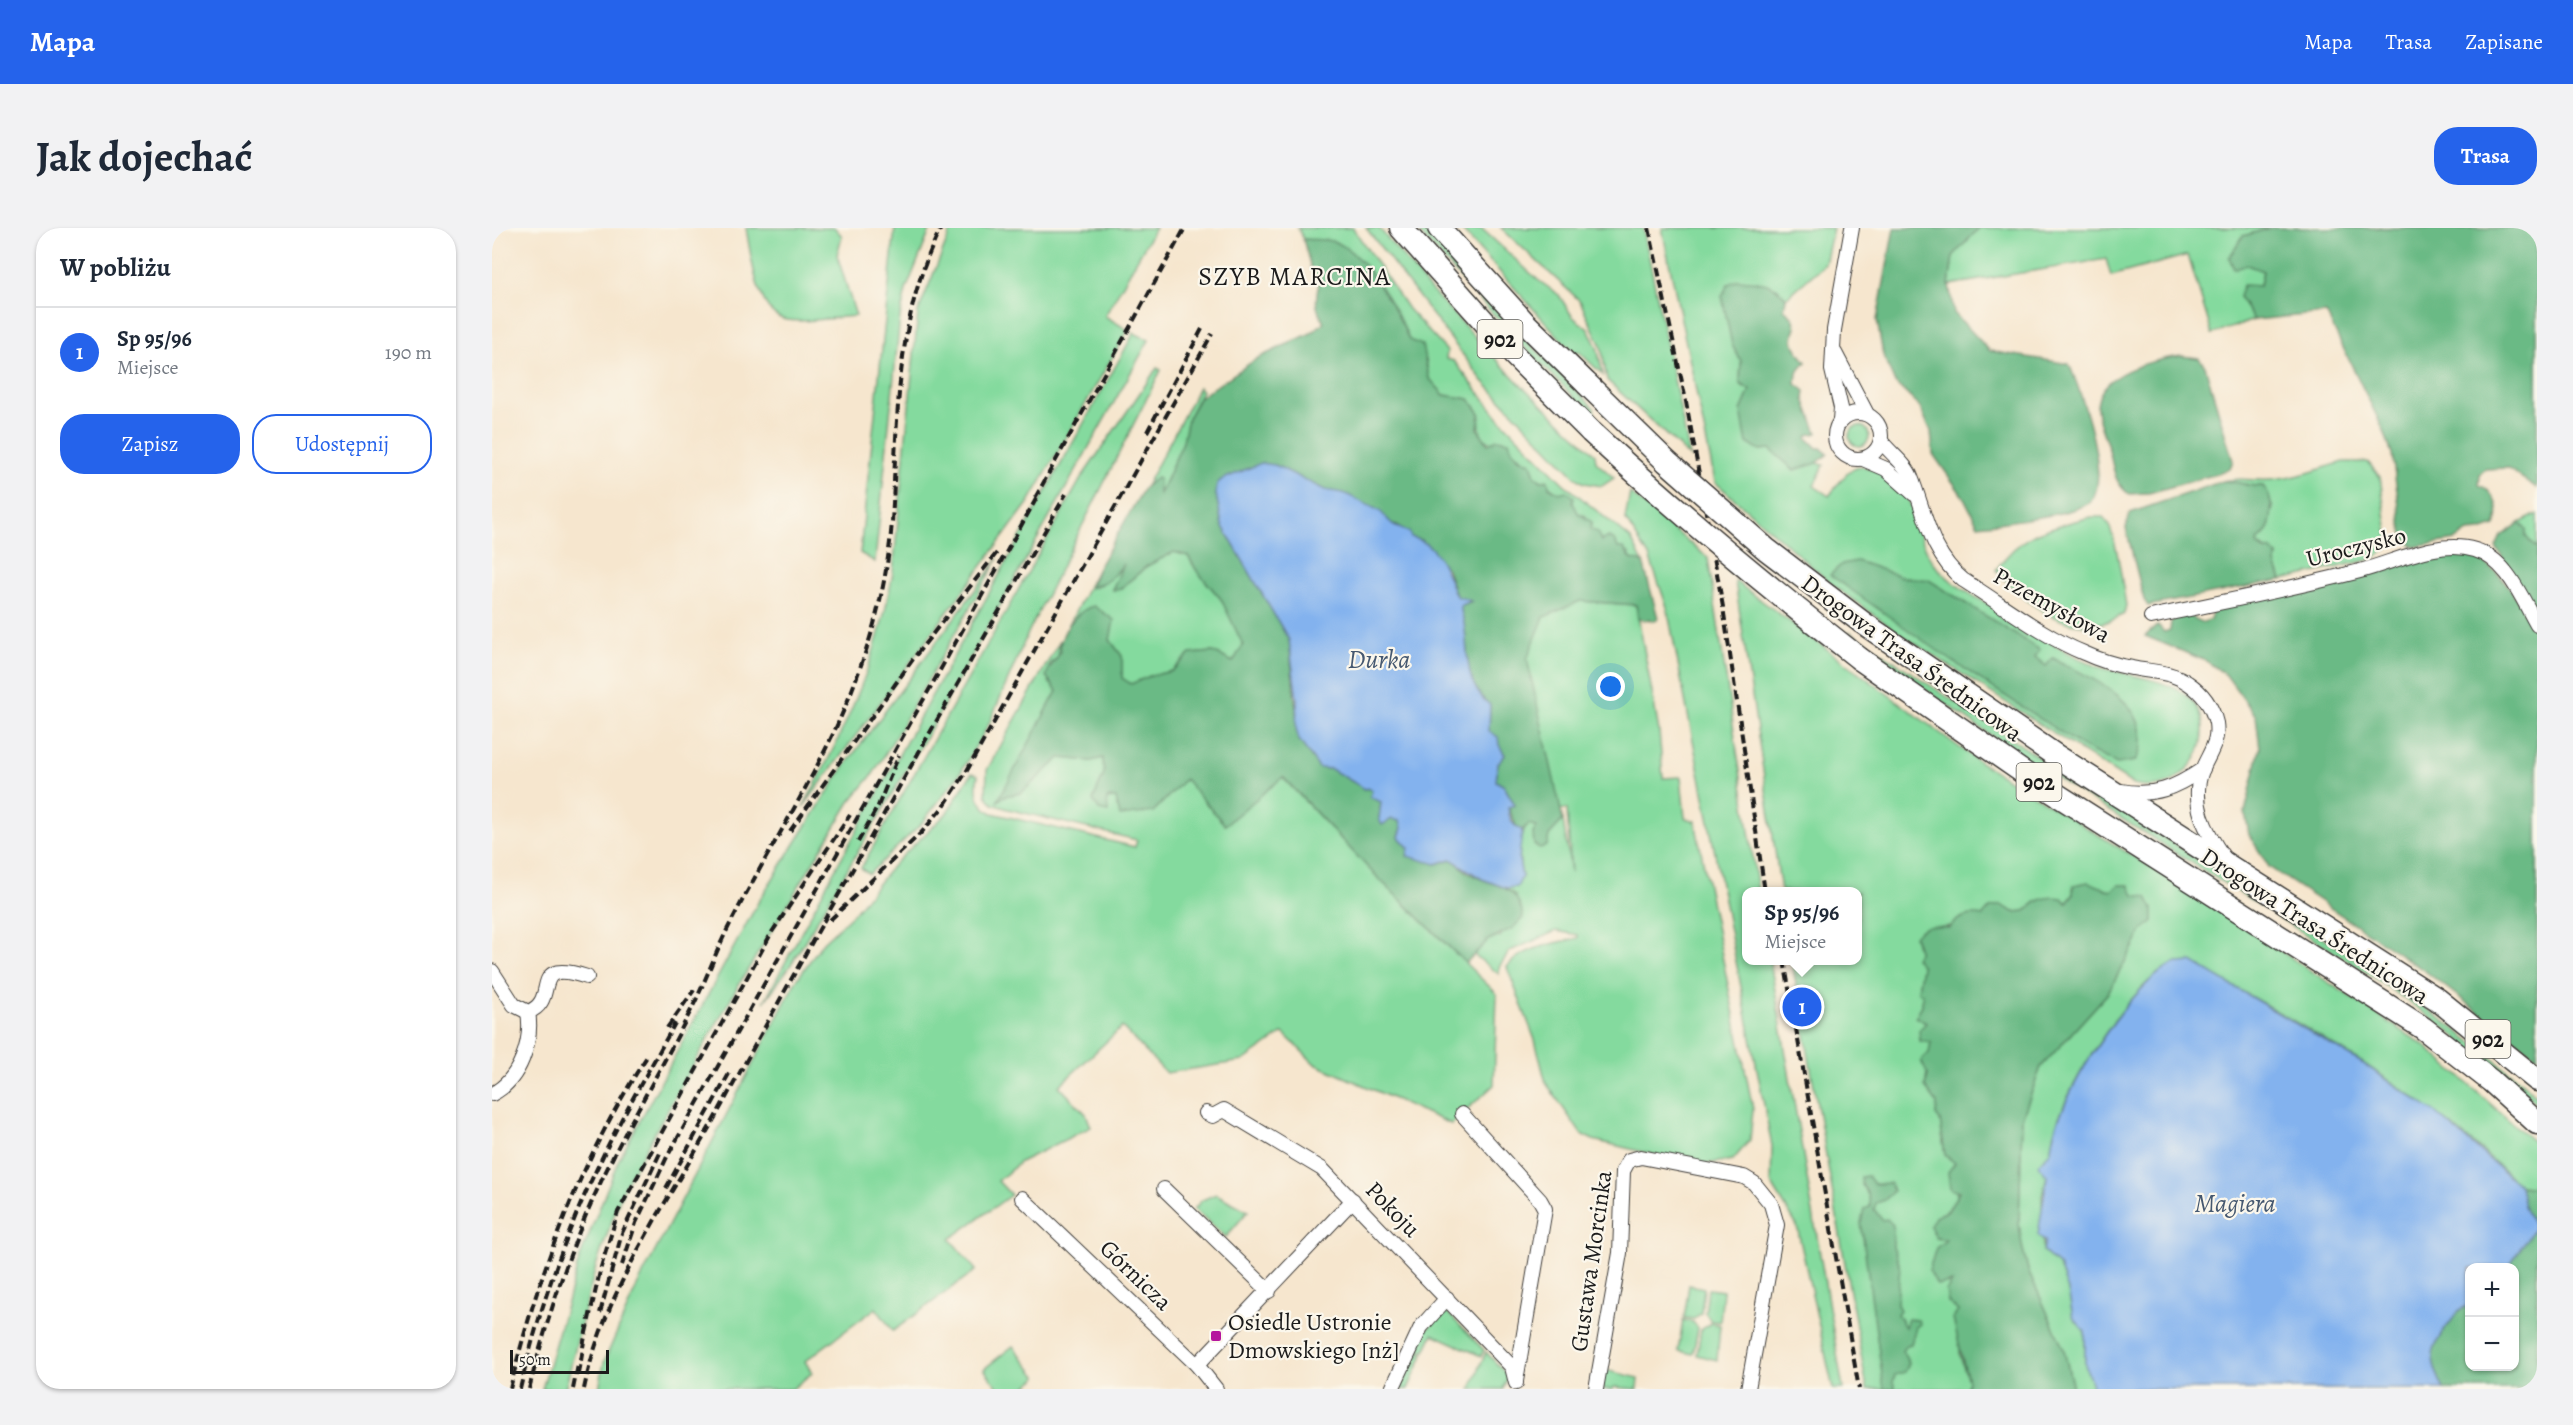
<!DOCTYPE html>
<html lang="pl">
<meta charset="utf-8">
<style>
:root{--surface:#fff;--page:#f2f2f3;--text:#1f2937;--muted:#747a83;--line:#e0e1e3;--accent:#2563eb}
body{margin:0;font-family:Alegreya,serif;background:var(--page);color:var(--text)}
.controls{position:absolute;right:18px;bottom:18px;display:grid;overflow:hidden;border-radius:12px;box-shadow:0 2px 4px #0004}
.controls button{width:54px;height:54px;display:grid;place-items:center;padding:0;border:0;border-bottom:2px solid var(--line);background:var(--surface);color:var(--text);font:30px sans-serif}
.scale{position:absolute;left:18px;bottom:15px;width:99px;box-sizing:border-box;padding-left:6px;border:3px solid #1c1c1c;border-top:0;font-size:16px;line-height:21px;white-space:nowrap;color:#1c1c1c;-webkit-text-stroke:4px #fbf7ec;paint-order:stroke}
.you{position:absolute;left:1119px;top:459px;width:21px;height:21px;margin:-15px;border:4px solid #fff;border-radius:50%;background:#1a73e8;box-shadow:0 0 0 9px #1a73e833}
.badge{display:grid;place-items:center;width:39px;height:39px;border-radius:50%;background:var(--accent);color:#fff;font-size:20px;font-weight:700}
.pin{position:absolute;translate:-50% -50%;border:3px solid #fff;box-shadow:0 2px 6px #0006}
.popup{position:absolute;left:1250px;top:659px;width:120px;height:78px;box-sizing:border-box;display:grid;place-content:center;border-radius:12px;background:var(--surface);filter:drop-shadow(0 2px 4px #0005);font-size:20px;white-space:nowrap;color:var(--muted)}
.popup b{font-size:22px;color:var(--text)}
.popup::after{content:'';position:absolute;left:50%;top:100%;margin-left:-12px;border:12px solid transparent;border-top-color:var(--surface)}
.list{margin:0;padding:0;list-style:none}
h2{display:flex;justify-content:space-between;align-items:center;height:78px;margin:0;padding:0 24px;font-size:26px}
h2 small{font-size:20px;font-weight:400;color:var(--muted)}
.list li{display:grid;grid-template-columns:39px 1fr auto;gap:18px;align-items:center;box-sizing:border-box;height:90px;padding:0 24px;border-top:2px solid var(--line)}
.list b{display:block;font-size:22px;white-space:nowrap}
.list p{margin:0;font-size:20px;white-space:nowrap;color:var(--muted)}
.list em{font-size:20px;font-style:normal;color:var(--muted)}
.actions{display:flex;gap:12px;padding:18px 24px}
.actions a{flex:1;padding:14px 0;border:2px solid var(--accent);border-radius:24px;text-align:center;font-size:21px;color:var(--accent)}
.actions .main{background:var(--accent);color:#fff}
.map{position:relative;flex:none;width:2045px;height:1161px;overflow:hidden;border-radius:24px}
header{display:flex;align-items:center;gap:36px;box-sizing:border-box;height:84px;padding:0 30px;background:var(--accent);color:#fff}
header strong{font-size:28px}
nav{display:flex;gap:33px;margin-inline-start:auto;font-size:21px}
.intro{display:flex;align-items:center;justify-content:space-between;box-sizing:border-box;height:144px;padding:0 36px}
h1{margin:0;font-size:42px}
.button{padding:15px 27px;border-radius:24px;background:var(--accent);color:#fff;font-size:21px;font-weight:700}
main{display:flex;gap:36px;padding:0 36px}
aside{flex:1;background:var(--surface);border-radius:24px;box-shadow:0 2px 4px #0004}
.map>svg:first-child{display:block}
.green{fill:#84da9e;stroke:#507b5d;stroke-width:1.5}
.forest{fill:#6bba85;stroke:#446b50;stroke-width:1.5}
.water{fill:#83b2ee;stroke:#506785;stroke-width:1.5}
.lines{fill:none;stroke-linecap:round;stroke-linejoin:round}
.minor-casing{stroke:#3d3a37;stroke-width:16}
.primary-casing{stroke:#3d3a37;stroke-width:25}
.minor{stroke:#fff;stroke-width:14}
.primary{stroke:#fff;stroke-width:22}
.rail{stroke:#1c1c1c;stroke-width:4;stroke-dasharray:9 4.5;stroke-linecap:butt}
.primary-bridge-casing{stroke:#3d3a37;stroke-width:25;stroke-linecap:butt}
.primary-bridge{stroke:#fff;stroke-width:22}
.poi-dot{fill:#b5179e;stroke:#fbf7ec;stroke-width:2}
.labels{text-anchor:middle;stroke-width:4.5;stroke-linejoin:round;paint-order:stroke}
.shield{fill:#fbf7ec;stroke:#5f5e5a;stroke-width:1.5}
.shield-label{font-size:22px;font-weight:bold;fill:#1c1c1c}
.street-label{font-size:24px;fill:#1c1c1c;stroke:#fbf7ec}
.poi-label{font-size:24px;fill:#1c1c1c;stroke:#fbf7ec;text-anchor:start}
.neighbourhood-label{font-size:26px;letter-spacing:1.5px;fill:#1c1c1c;stroke:#fbf7ec}
.water-label{font-size:26px;font-style:italic;fill:#455870;stroke:#fbf7ec}
</style>
<header>
<strong>Mapa</strong>
<nav><a>Mapa</a><a>Trasa</a><a>Zapisane</a></nav>
</header>
<div class="intro"><h1>Jak dojechać</h1><a class="button">Trasa</a></div>
<main>
<aside>
<h2>W pobliżu<small></small></h2>
<ul class="list">
<li><span class="badge">1</span><div><b>Sp 95/96</b><p>Miejsce</p></div><em>190 m</em></li>
</ul>
<div class="actions"><a class="main">Zapisz</a><a>Udostępnij</a></div>
</aside>
<div class="map">
<svg width="2045" height="1161" viewBox="0 0 2045 1161">
<rect width="100%" height="100%" fill="#fbf7ec"/>
<filter id="ink" filterUnits="userSpaceOnUse"><feTurbulence type="fractalNoise" baseFrequency=".0167" numOctaves="2"/><feDisplacementMap in="SourceGraphic" scale="12" xChannelSelector="R" yChannelSelector="G"/><feConvolveMatrix kernelMatrix="1 2 1 2 8 2 1 2 1" color-interpolation-filters="sRGB"/></filter>
<filter id="wash" filterUnits="userSpaceOnUse"><feTurbulence type="fractalNoise" baseFrequency=".008" numOctaves="4" result="noise"/><feDisplacementMap in="SourceGraphic" scale="24" xChannelSelector="R" yChannelSelector="G"/><feGaussianBlur stdDeviation="1.35" result="paint"/><feColorMatrix in="noise" values="0 0 0 0 0 0 0 0 0 0 0 0 0 0 0 0 0 1.4 0 .05"/><feComposite in="paint" operator="in"/></filter>
<g filter="url(#wash)">
<rect width="100%" height="100%" fill="#f6e6ce"/>
<g class="green">
<path d="M254 0H343L350 8 345 27 364 88C344 89 314 95 295 92 264 88 259 25 254 0Z"/>
<path d="M403 0H439L414 62 408 89 383 334 368 325Z"/>
<path d="M460 0H663L613 88 636 102 537 274 311 579C352 505 387 428 401 344L426 84Z"/>
<path d="M806 0H861L916 81 955 123 954 131 962 133 1007 190 1071 255 1139 311 1151 334 1139 331 1137 325 1126 321 1123 312 1117 309 1109 313 1098 301 1094 288 1086 285 1081 275 1043 248 1039 235C1030 233 1027 227 1019 223 997 211 985 218 988 185L977 171 952 167 937 150 934 131 917 112 910 95 844 14 811 11Z"/>
<path d="M874 0H887L937 60 1027 155 1103 226 1104 234 1122 250 1110 258 1092 255 1083 249 991 153Z"/>
<path d="M923 0H931L996 73 1102 180 1103 190 1020 107Z"/>
<path d="M968 0H989L1046 52 1067 67 1080 88 1096 101 1105 119 1111 147 1086 123 1083 126 1075 118Z"/>
<path d="M1009 0H1151L1198 229 1115 152 1109 118 1088 73Z"/>
<path d="M1170 0H1341L1333 36 1294 70 1285 60 1246 52 1240 117 1249 133 1248 156 1258 162 1249 183 1266 222 1278 221 1302 242 1325 235 1332 237 1322 258 1337 268C1355 244 1366 226 1394 250 1403 257 1412 263 1417 273 1426 291 1428 316 1440 333 1457 356 1483 369 1507 382L1508 390 1535 407 1544 405C1563 418 1583 429 1604 438 1640 451 1713 450 1711 504 1711 523 1700 539 1685 550 1675 559 1654 561 1642 557L1416 411 1343 359 1223 254Z"/>
<path d="M1487 0H1778L1751 8 1755 37 1771 43 1768 58 1747 69 1762 92 1720 106 1696 27 1619 48 1614 31 1457 57 1461 28Z"/>
<path d="M642 105 657 112 433 511 298 738 272 774 341 645Z"/>
<path d="M665 140 669 142 537 403 497 496 467 547 429 596 377 646 369 640 590 249Z"/>
<path d="M707 159 710 163 696 190 691 214 666 269 667 251 664 250 653 260Z"/>
<circle cx="1367" cy="208" r="10"/>
<path d="M1851 234H1876L1888 249 1897 313 1895 320 1881 331 1790 352 1784 336 1785 327 1765 317 1766 312 1772 307 1781 280 1771 258C1756 259 1745 253 1731 253 1747 249 1761 253 1777 252 1803 251 1827 241 1851 234Z"/>
<path d="M1138 265 1216 330 1266 663 1254 664V732L1278 733 1351 1161H1341L1305 998 1279 955 1280 918 1175 379 1157 328 1133 291Z"/>
<path d="M2045 286V321L2034 309V301L2028 295Z"/>
<path d="M1599 289H1611C1625 302 1630 357 1634 377L1632 386C1582 416 1536 378 1504 342 1530 303 1557 300 1599 289Z"/>
<path d="M682 324 696 328 705 343 729 371 752 417 741 434 721 424 698 426 680 443 658 448 639 456 630 450V428L618 412 587 386 575 400 606 340 600 355 603 360 625 345 635 332 620 361H628L655 338Z"/>
<path d="M506 331 401 513 381 546 358 574 246 758 132 959 104 1038 73 1161H50L88 1029 126 933 268 671 351 540Z"/>
<path d="M1243 353 1486 533 1685 655 1932 817 2045 917V960L2028 958C1934 864 1815 800 1700 735 1695 735 1687 734 1682 736 1639 752 1559 878 1559 923L1547 938 1555 948 1550 968 1551 1023 1567 1038 1576 1062 1581 1089 1593 1104V1136L1601 1161H1581L1572 1122 1536 1042 1530 1018 1527 995 1530 890 1549 839 1615 766 1650 703 1661 693 1642 667 1619 663 1611 659 1581 667 1575 675C1559 666 1546 669 1534 683L1522 684 1516 681 1422 708 1430 738 1426 763 1431 767 1430 777 1425 789 1434 795 1428 812 1439 814 1433 859 1445 875 1444 887 1448 892 1453 927 1463 935C1466 961 1470 977 1443 989L1455 1012 1466 1083 1468 1127 1476 1153 1474 1161H1375L1300 733 1366 732V664L1289 663Z"/>
<path d="M1088 373 1144 377 1167 503 1171 550 1189 549 1193 590 1203 593 1261 881 1258 912 1241 932 1205 937 1101 912 1089 906 1054 855 1043 812 1015 739C1029 720 1064 715 1086 710V707L1064 703 1018 723 1007 739V746L982 727 996 712 1009 708 1024 668 1014 660 1025 659 1030 649C1027 633 1024 608 1037 595L1057 607 1071 592 1079 645 1075 581 1067 582 1034 431 1051 389Z"/>
<path d="M1357 403C1467 477 1581 552 1695 624 1816 700 1938 773 2045 868V876L1952 799 1880 748 1517 520 1364 413V410Z"/>
<path d="M568 412 566 429 557 437V454L565 463 507 572 512 568 529 565 568 530 599 533 611 530 612 546 601 572 625 570V579L661 584 693 551 733 597 790 549 882 646 1005 766 1002 857 959 896 823 836 791 805 751 833 674 845 630 799 567 858 594 886 599 899 528 934 506 953 519 967 458 1011 484 1042 401 1103 384 1080 313 1133 320 1145 300 1161H107L112 1134 145 1058 304 753 331 714 361 686 403 635 454 586 480 545 486 547C483 564 485 576 500 585L643 619 645 612 516 581 501 576 494 567 495 542Z"/>
<path d="M724 966 756 983 734 1009 702 981 710 972Z"/>
<path d="M1197 1057 1212 1060 1209 1085 1202 1091 1192 1090Z"/>
<path d="M1216 1061 1231 1063 1228 1094 1219 1093 1213 1085Z"/>
<path d="M954 1083 992 1122 989 1128 941 1106 933 1123 926 1121 934 1102Z"/>
<path d="M1191 1092 1201 1094 1206 1101 1201 1126 1186 1123Z"/>
<path d="M1219 1095 1228 1097 1225 1132 1205 1127 1209 1102Z"/>
<path d="M521 1118 546 1149 530 1161H507L492 1141Z"/>
<path d="M925 1123 932 1125 916 1161H908Z"/>
<path d="M994 1124 1016 1148 1011 1161H979Z"/>
<path d="M1113 1142 1147 1150 1146 1161 1122 1159 1121 1161H1110Z"/>
</g>
<g class="forest">
<path d="M1402 0H1487L1461 28 1457 57 1462 85 1498 123 1577 136C1588 161 1623 258 1595 276 1577 287 1509 295 1486 297L1472 270 1441 226 1439 203 1427 178 1403 155 1391 127 1385 92Z"/>
<path d="M1779 0H2045V260L2015 240 1993 241 1988 246 1987 257C2002 263 2010 282 2003 298L1988 303 1976 304 1964 312 1922 319 1911 308 1900 226 1892 203 1834 85 1762 92 1747 69 1751 57 1768 58 1771 43 1755 37 1742 41 1737 29 1751 8Z"/>
<path d="M811 11C820 12 834 11 843 14 872 24 906 84 917 112L930 117 937 150 952 167 977 171 988 185 986 201 996 216 1005 211 1017 213C1020 225 1027 233 1039 235L1043 248 1049 253 1056 252 1057 259 1067 265 1074 263 1082 269 1081 275 1086 285 1100 294 1098 301 1105 304 1109 313 1117 309 1123 312 1126 320H1132L1139 331 1151 334 1166 390 1163 393 1146 391 1144 377 1088 373 1052 389 1035 431 1071 592 1057 607 1055 618 1048 620 1042 617 1041 605 1045 599 1037 596 1030 602 1025 600 1016 579 1023 577 1012 558 1004 553 1006 535 1013 527 997 503 998 477C971 456 977 424 972 395 971 387 968 384 969 377L978 375 964 368 955 341 929 312 918 309 917 304 783 237C757 234 740 248 724 266L730 297 797 412 807 512 827 540 839 541 873 561 877 560 889 574 887 591 890 596 900 591 908 593 910 600 907 609 917 620 944 636 959 631C967 635 971 642 979 646 1003 660 1027 655 1031 690L1021 700 996 712 974 735 882 646 791 549 733 597 693 551 661 584 628 588 624 570H615L616 584 607 582 601 572 612 546 611 530 599 533 568 530 529 565 512 568 505 574 565 463 554 448C557 438 561 436 566 428 570 423 567 416 570 410 575 396 588 381 602 378L622 392 618 412 630 428V450L639 456 658 448 680 443 698 426 721 424 741 434 751 417 729 371 705 343 696 328 682 324 655 338 628 361 620 362 632 336 617 352 598 360 606 340 652 260 664 250 667 251V268L691 214 696 190 708 169 766 130 819 105 832 94C823 81 823 71 827 56L822 51Z"/>
<path d="M1246 52C1267 54 1280 53 1294 70L1292 81 1301 89 1304 99C1297 115 1304 121 1314 134L1305 145 1304 156 1313 163 1312 171 1325 205 1316 207 1315 210 1325 220H1329L1336 226 1325 235 1302 242 1278 221 1266 222 1255 215 1249 183 1258 162 1248 156 1249 133 1240 117 1230 68 1236 56Z"/>
<path d="M1689 128 1707 130 1713 138 1741 233 1738 240 1728 245 1657 265 1637 266C1621 254 1622 240 1617 222 1613 209 1606 195 1605 181 1604 144 1662 132 1689 128Z"/>
<path d="M1731 253C1745 253 1756 259 1771 258 1783 272 1783 301 1766 312L1765 317 1773 323 1779 321 1785 328 1784 336 1790 352 1656 378 1652 372 1634 300 1638 285Z"/>
<path d="M2028 295 2034 301V309L2045 321V388L2004 319 2009 308Z"/>
<path d="M1973 325C2011 338 2027 374 2045 407V829L1933 743 1777 639 1757 607 1753 584 1768 520 1764 488 1734 447 1714 433 1653 408 1666 397 1672 404 1678 402 1679 394 1685 388 1695 387 1712 395 1718 391 1721 381 1944 329Z"/>
<path d="M1365 333 1411 349 1437 352 1548 422 1543 429 1554 438 1561 430C1593 448 1650 468 1649 511 1649 521 1648 525 1643 533L1625 536 1591 519 1460 433 1338 347 1350 336Z"/>
<path d="M1596 654 1619 663 1627 657H1637L1642 667 1655 669 1661 681V693L1650 703 1615 766 1549 839 1530 890 1527 995 1530 1018 1536 1042 1572 1122 1581 1161H1474L1476 1153 1461 1091 1466 1083 1456 1074 1454 1063 1460 1054 1445 1057 1437 1042 1444 1020 1454 1012 1444 1010 1438 998 1443 989 1456 983 1467 964 1458 961 1456 944 1463 935 1453 927 1448 892 1444 887 1445 875 1433 859 1436 847 1429 833 1437 825 1439 814 1428 813 1427 802 1434 795 1424 789 1430 777 1431 767 1426 763 1430 738 1423 730 1427 722 1422 708C1432 696 1442 698 1457 700 1466 689 1476 685 1491 688L1498 680 1509 677 1522 684 1534 683C1544 671 1555 667 1570 670L1575 675 1581 667V657Z"/>
<path d="M1376 948 1382 956 1398 955 1401 963 1393 972 1384 975 1382 981 1390 992 1395 991 1401 997V1018L1408 1038 1405 1076 1408 1082 1405 1086 1413 1099 1416 1091 1426 1092 1428 1096 1424 1099 1419 1116 1414 1117 1410 1123 1417 1135 1413 1144 1403 1147 1401 1154 1403 1161H1392L1369 995 1372 981 1378 979C1378 970 1376 964 1370 957L1369 949Z"/>
<path d="M2028 958 2045 960V1161H1952C1937 1132 1936 1122 1957 1096 1963 1088 1968 1080 1977 1077L1978 1138H2022V1040L2016 1039 2042 1000 2032 979Z"/>
</g>
<g class="water">
<path d="M769 235 783 237 833 262 852 265 888 283 902 298 917 304 919 309C948 316 953 344 964 368L979 373 969 377C968 385 971 387 972 395 977 424 971 456 998 477L997 503 1006 509 1007 517 1013 527 1006 535 1004 553 1012 558 1023 577 1016 579C1017 589 1021 599 1030 602L1027 632 1030 649 1025 659 1014 660 990 651 959 631 944 636 915 628 917 620 907 609 910 600 908 593 900 591 890 597 887 591 889 574 878 569 880 563 877 560 873 561 839 541 827 540 807 512 804 501 805 472 797 412 730 297 724 266 725 256 729 252Z"/>
<path d="M1700 734 1870 835 1944 885 2028 958 2032 979 2042 1000 2016 1039 1978 1040 1977 1077C1968 1080 1963 1088 1957 1096 1936 1122 1937 1132 1952 1161H1601L1593 1136V1104L1581 1089 1576 1062 1567 1038 1551 1023 1553 1013 1546 1007 1555 948 1546 937 1559 923C1560 878 1639 753 1682 736 1687 734 1695 735 1700 734Z"/>
</g>
</g>
<g filter="url(#ink)">
<g class="lines">
<g class="minor-casing">
<g id="minor">
<path d="M1343 125 1375 186"/>
<circle cx="1366" cy="208" r="23"/>
<path d="M1348 193 1349 180 1340 142 1342 102 1360 0"/>
<path d="M1389 213C1398 225 1414 236 1419 249 1434 287 1438 325 1471 352 1508 375 1552 409 1592 425 1607 432 1623 437 1640 440 1659 444 1679 443 1696 455 1711 465 1720 478 1724 495 1727 515 1717 525 1710 542 1698 575 1714 604 1732 630"/>
<path d="M1371 231 1394 241 1422 266"/>
<path d="M1659 389C1729 374 1799 361 1868 343 1903 334 1946 311 1983 322 2015 331 2030 371 2045 397"/>
<path d="M1629 563C1662 569 1683 560 1711 541"/>
<path d="M0 743 22 777 36 784C69 772 34 729 95 749"/>
<path d="M0 866C28 852 41 813 36 784"/>
<path d="M714 885 721 888 732 882 830 941 1020 1139 1024 1155"/>
<path d="M970 886 1048 972 1053 981 1024 1153"/>
<path d="M672 961 777 1063"/>
<path d="M530 970 705 1137 724 1161"/>
<path d="M705 1137 861 972"/>
<path d="M900 1161 929 1099 955 1070"/>
<path d="M1104 1161 1128 1025 1131 943 1137 932 1149 929 1252 949 1262 955 1279 976 1285 997 1256 1161"/>
</g>
</g>
<g class="primary-casing">
<g id="primary">
<path d="M909 0 1022 127 1099 204"/>
<path d="M947 0 1032 94 1095 156"/>
<path d="M1371 395 1563 527 1945 771 2045 852"/>
<path d="M1368 431 1548 556 1931 800 1999 853 2045 895"/>
</g>
</g>
<use href="#minor" class="minor"/>
<use href="#primary" class="primary"/>
<g class="rail">
<path d="M1157 0 1193 168 1231 379 1273 664"/>
<path d="M655 204 710 101"/>
<path d="M543 270 693 0"/>
<path d="M298 603 424 427 507 322"/>
<path d="M366 614 386 578 407 527"/>
<path d="M338 692 430 604 452 578 473 546 720 106"/>
<path d="M1292 732 1367 1161"/>
<path d="M175 800 202 762"/>
<path d="M174 960 238 844"/>
<path d="M130 1037 144 995 175 929 548 264"/>
<path d="M108 1085 130 1005 169 923"/>
<path d="M87 1146 92 1113 109 1039 126 984 280 704 358 587"/>
<path d="M18 1161C46 1044 90 928 156 827"/>
<path d="M28 1161C47 1082 73 1005 109 932 131 885 158 841 183 795"/>
<path d="M37 1161C55 1092 76 1024 106 960 133 901 167 845 196 788 211 760 221 730 235 702 279 614 336 534 368 440 385 393 396 344 400 294 406 193 402 92 449 0"/>
<path d="M81 1161 86 1137"/>
<path d="M92 1161C114 1056 179 970 230 877 342 672 458 469 574 266"/>
</g>
<g class="primary-bridge-casing">
<g id="primary-bridge">
<path d="M1095 156 1175 234 1274 321 1371 395"/>
<path d="M1099 204C1185 284 1275 358 1368 431"/>
</g>
</g>
<use href="#primary-bridge" class="primary-bridge"/>
</g>
</g>
<rect class="poi-dot" x="718" y="1102" width="12" height="12" rx="3"/>
<g class="labels">
<g class="shield">
<rect x="985.5" y="92" width="45" height="38" rx="4.5"/>
<rect x="1524.5" y="535" width="45" height="38" rx="4.5"/>
<rect x="1973.5" y="792" width="45" height="38" rx="4.5"/>
</g>
<g class="shield-label">
<text x="1008" y="119">902</text>
<text x="1547" y="562">902</text>
<text x="1996" y="819">902</text>
</g>
<g class="street-label">
<text transform="translate(1864 319) rotate(-14)" y="8">Uroczysko</text>
<text transform="translate(1560 377) rotate(29)" y="8">Przemysłowa</text>
<text transform="translate(1420 430) rotate(36)" y="8">Drogowa Trasa Średnicowa</text>
<text transform="translate(1823 698) rotate(33)" y="8">Drogowa Trasa Średnicowa</text>
<text transform="translate(901 981) rotate(46)" y="8">Pokoju</text>
<text transform="translate(1099 1033) rotate(-82)" y="8">Gustawa Morcinka</text>
<text transform="translate(644 1047) rotate(44)" y="8">Górnicza</text>
</g>
<g class="poi-label">
<text x="736" y="1102">Osiedle Ustronie<tspan x="736" dy="28">Dmowskiego [nż]</tspan></text>
</g>
<g class="neighbourhood-label">
<text x="803" y="57">SZYB MARCINA</text>
</g>
<g class="water-label">
<text x="887" y="440">Durka</text>
<text x="1743" y="984">Magiera</text>
</g>
</g>
</svg>
<div class="controls">
<button>+</button>
<button>−</button>
</div>
<div class="scale">50 m</div>
<div class="you"></div>
<div class="pin badge" style="left:1310px;top:779px">1</div>
<div class="popup"><b>Sp 95/96</b>Miejsce</div>
</div>
</main>
